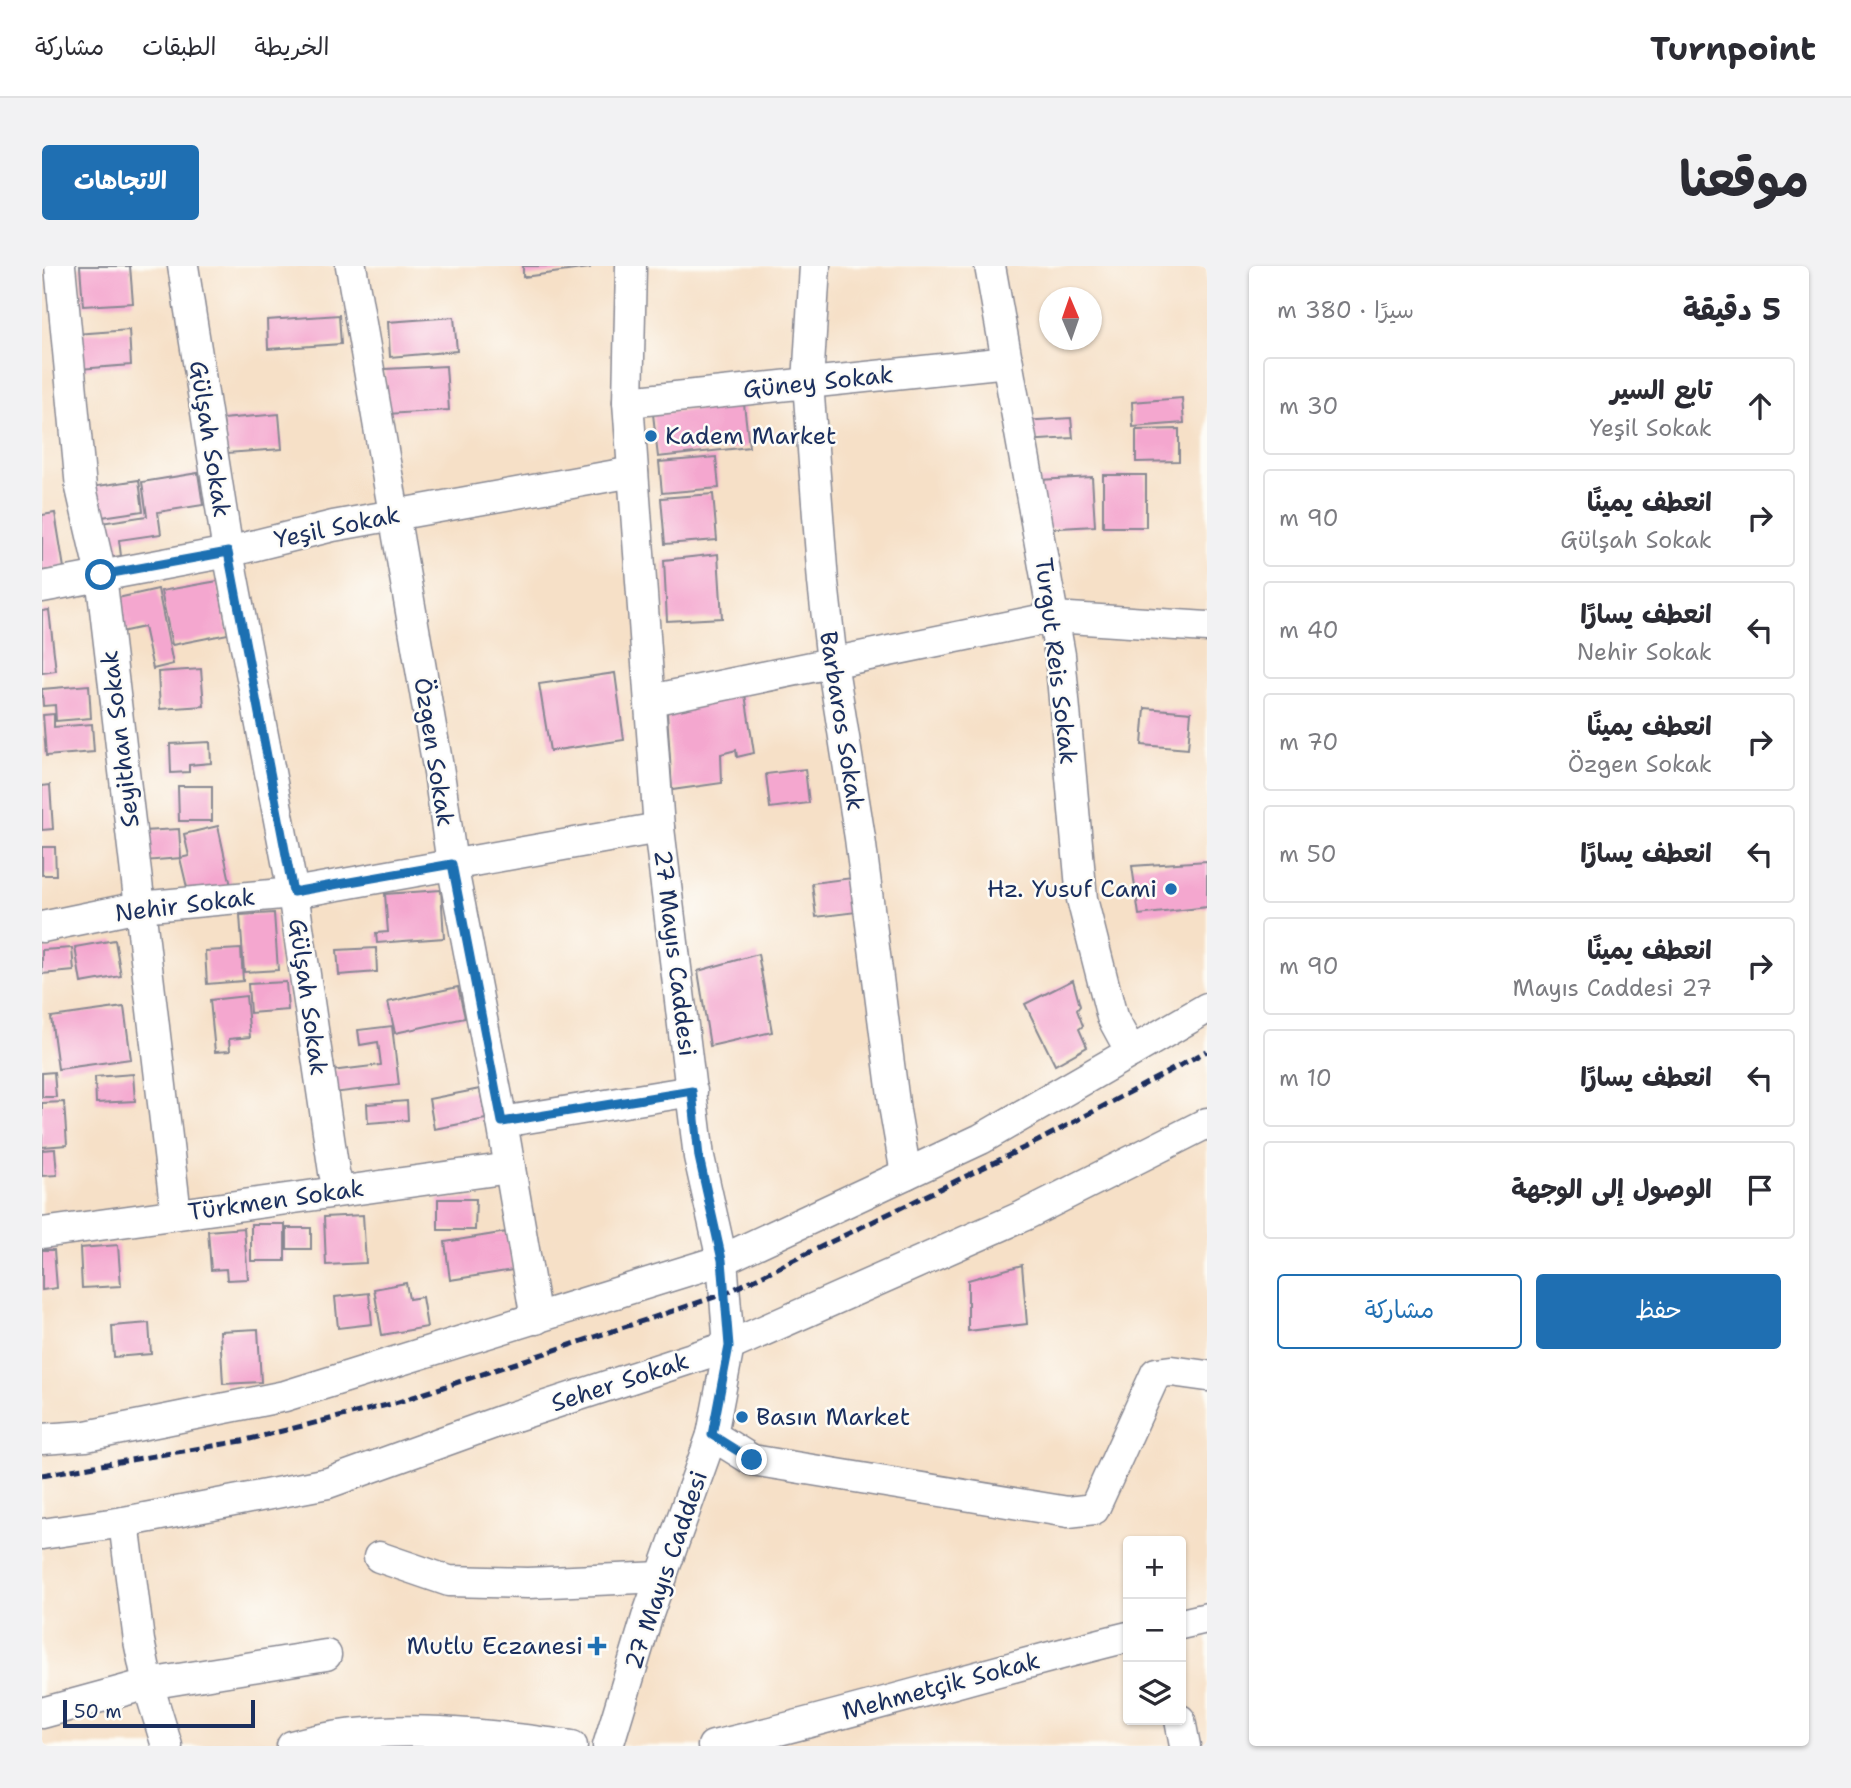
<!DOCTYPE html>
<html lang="ar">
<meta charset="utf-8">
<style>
:root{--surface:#fff;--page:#f2f2f3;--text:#2b2b33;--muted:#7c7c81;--line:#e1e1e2;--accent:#1f6fb2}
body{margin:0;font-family:"Shantell Sans","Playpen Sans Arabic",sans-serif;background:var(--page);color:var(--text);direction:rtl}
.controls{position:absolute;right:21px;bottom:21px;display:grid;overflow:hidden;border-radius:7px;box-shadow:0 2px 5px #0004}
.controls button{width:63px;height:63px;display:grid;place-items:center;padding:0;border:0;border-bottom:2px solid var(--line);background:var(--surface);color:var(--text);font:35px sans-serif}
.compass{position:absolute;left:997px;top:21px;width:63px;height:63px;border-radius:50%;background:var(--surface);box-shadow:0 2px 5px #0004;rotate:358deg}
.scale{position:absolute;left:21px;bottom:18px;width:192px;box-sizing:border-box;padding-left:7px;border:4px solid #1b2f5e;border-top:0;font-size:19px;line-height:24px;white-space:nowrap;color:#1b2f5e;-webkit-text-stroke:5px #fdfcf7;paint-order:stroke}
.stop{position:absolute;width:21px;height:21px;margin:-16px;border:5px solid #1f6fb2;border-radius:50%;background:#fff}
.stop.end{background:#1f6fb2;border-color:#fff;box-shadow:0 2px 7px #0008}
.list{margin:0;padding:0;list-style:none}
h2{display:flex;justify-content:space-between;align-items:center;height:91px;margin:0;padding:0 28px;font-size:30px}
h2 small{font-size:23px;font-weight:400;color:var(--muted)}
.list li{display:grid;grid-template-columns:46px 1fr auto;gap:21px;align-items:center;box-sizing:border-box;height:98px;margin:0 14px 14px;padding:0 14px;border:2px solid var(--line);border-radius:7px}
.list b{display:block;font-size:26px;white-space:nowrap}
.list p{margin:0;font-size:23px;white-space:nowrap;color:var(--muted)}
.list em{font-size:23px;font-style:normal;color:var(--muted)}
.actions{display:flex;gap:14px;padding:21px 28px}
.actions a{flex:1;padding:16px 0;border:2px solid var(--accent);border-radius:7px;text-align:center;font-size:24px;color:var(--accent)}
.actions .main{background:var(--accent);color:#fff}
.icon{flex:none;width:38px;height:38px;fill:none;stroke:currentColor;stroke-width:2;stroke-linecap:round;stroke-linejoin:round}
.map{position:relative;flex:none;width:1165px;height:1480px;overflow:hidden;direction:ltr;border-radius:7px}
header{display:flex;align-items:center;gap:42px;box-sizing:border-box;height:98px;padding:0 35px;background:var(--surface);border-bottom:2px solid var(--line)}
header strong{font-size:33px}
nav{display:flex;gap:38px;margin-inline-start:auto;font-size:24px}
.intro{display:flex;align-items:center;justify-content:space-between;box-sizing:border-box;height:168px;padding:0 42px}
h1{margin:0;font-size:49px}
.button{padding:18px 32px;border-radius:7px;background:var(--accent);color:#fff;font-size:24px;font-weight:700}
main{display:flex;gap:42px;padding:0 42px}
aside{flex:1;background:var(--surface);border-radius:7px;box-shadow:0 2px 5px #0004}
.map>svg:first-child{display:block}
.building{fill:#f4a7cf}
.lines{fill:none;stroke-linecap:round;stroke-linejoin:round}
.minor-casing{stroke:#888892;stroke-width:33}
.minor{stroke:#fff;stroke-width:30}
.rail{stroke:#1b2f5e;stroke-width:5;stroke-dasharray:10 5;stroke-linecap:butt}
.route{stroke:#1f6fb2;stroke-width:9}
.poi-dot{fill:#1f6fb2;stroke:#fdfcf7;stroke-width:2.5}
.labels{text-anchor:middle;stroke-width:5;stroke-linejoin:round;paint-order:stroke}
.street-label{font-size:24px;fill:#1b2f5e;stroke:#fdfcf7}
.poi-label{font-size:24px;fill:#1b2f5e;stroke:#fdfcf7;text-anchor:start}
</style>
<header>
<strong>Turnpoint</strong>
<nav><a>الخريطة</a><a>الطبقات</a><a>مشاركة</a></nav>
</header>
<div class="intro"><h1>موقعنا</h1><a class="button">الاتجاهات</a></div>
<main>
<aside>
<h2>5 دقيقة<small>سيرًا · 380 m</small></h2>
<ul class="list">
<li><svg class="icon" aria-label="ahead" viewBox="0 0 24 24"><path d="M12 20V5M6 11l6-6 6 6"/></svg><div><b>تابع السير</b><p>Yeşil Sokak</p></div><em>30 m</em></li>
<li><svg class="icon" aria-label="right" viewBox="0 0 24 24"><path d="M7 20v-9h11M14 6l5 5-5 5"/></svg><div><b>انعطف يمينًا</b><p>Gülşah Sokak</p></div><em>90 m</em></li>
<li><svg class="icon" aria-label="left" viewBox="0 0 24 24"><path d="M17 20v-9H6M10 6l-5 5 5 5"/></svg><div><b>انعطف يسارًا</b><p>Nehir Sokak</p></div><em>40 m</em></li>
<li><svg class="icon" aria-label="right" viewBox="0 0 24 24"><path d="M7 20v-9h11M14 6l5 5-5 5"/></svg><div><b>انعطف يمينًا</b><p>Özgen Sokak</p></div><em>70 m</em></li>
<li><svg class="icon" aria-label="left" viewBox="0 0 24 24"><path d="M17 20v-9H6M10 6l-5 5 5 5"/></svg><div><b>انعطف يسارًا</b></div><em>50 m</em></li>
<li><svg class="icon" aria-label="right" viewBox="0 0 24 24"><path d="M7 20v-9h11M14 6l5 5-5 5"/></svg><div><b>انعطف يمينًا</b><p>27 Mayıs Caddesi</p></div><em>90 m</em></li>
<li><svg class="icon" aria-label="left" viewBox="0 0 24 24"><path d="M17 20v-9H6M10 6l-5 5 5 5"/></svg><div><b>انعطف يسارًا</b></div><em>10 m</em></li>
<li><svg class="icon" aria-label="arrive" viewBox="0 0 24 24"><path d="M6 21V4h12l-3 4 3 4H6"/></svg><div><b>الوصول إلى الوجهة</b></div></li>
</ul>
<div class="actions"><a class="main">حفظ</a><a>مشاركة</a></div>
</aside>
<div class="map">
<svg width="1165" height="1480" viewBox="0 0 1165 1480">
<rect width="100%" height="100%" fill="#fdfcf7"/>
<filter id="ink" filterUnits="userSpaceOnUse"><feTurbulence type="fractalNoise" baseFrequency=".0143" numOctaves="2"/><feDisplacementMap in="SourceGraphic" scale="14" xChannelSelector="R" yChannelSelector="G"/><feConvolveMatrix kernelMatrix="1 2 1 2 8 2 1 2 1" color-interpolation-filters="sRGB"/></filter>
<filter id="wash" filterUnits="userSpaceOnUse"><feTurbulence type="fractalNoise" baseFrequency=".00686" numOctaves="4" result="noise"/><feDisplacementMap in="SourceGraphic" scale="28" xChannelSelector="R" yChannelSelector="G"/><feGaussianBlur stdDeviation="1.57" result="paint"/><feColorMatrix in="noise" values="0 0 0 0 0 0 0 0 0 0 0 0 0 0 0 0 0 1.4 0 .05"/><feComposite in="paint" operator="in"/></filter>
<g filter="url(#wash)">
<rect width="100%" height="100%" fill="#f6e0c7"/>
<g id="blocks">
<g class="building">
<path d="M38 0H88L91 37 41 40Z"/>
<path d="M481 0H548V2L481 11Z"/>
<path d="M297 49 299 78 226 83 225 54Z"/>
<path d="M412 51 415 85 348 91 346 56Z"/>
<path d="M87 64 89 99 37 103 34 68Z"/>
<path d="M404 100 407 144 345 148 343 103Z"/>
<path d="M1140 132 1142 157 1091 161 1090 136Z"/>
<path d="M702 138 707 181 616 191 611 148Z"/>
<path d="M237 148 240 183 185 187 181 153Z"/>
<path d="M1029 152 1031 172 982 175 980 155Z"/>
<path d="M1137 163V195L1094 196V164Z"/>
<path d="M674 191 677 222 620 227 617 196Z"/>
<path d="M156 207 161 239 116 246 119 268 77 274 79 290 64 292 59 257 105 250 100 216Z"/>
<rect x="1061" y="209" width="43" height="52"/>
<path d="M1050 211 1053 260 1000 263 997 214Z"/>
<path d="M97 214 101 245 53 252 49 221Z"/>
<path d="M671 228 675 274 623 278 619 232Z"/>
<path d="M13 247 22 302 0 305V249Z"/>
<path d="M676 288 680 352 625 355 622 294Z"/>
<path d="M176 315 186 368 130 379 119 325Z"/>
<path d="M116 323 131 398 111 403 102 361 74 367 67 334Z"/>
<path d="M7 344 14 405 0 407V345Z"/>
<path d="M159 403 162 440 118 443 116 406Z"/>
<path d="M573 407 582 474 508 485 497 418Z"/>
<path d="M47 419 49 452 14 455 13 439 1 440 0 423Z"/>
<path d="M703 428 712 487 695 491 694 484 679 488 680 517 630 524 625 446Z"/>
<path d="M1103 442 1149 446 1146 483 1100 479Z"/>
<path d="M12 448V461L50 458 52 486 4 490 1 449Z"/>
<path d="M168 476 169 497 147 499V506L129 507 128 478Z"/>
<path d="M763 503 767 537 728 542 724 508Z"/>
<path d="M8 519 11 563 0 564V520Z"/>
<path d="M136 520H170V555H137Z"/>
<path d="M176 560 189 620 147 630 138 592 147 590 142 568Z"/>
<path d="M137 563 139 592 102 595 100 565Z"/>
<path d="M0 581H13L14 609H0Z"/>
<path d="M1165 595V641L1097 649 1090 600Z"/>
<path d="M810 612 815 646 774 651 770 617Z"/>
<path d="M399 624 402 672 335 677 334 667 346 666 343 628Z"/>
<path d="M232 647 236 704 202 706 198 649Z"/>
<path d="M73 674 79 710 39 717 33 681Z"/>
<path d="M30 682 32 705 0 708V684Z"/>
<path d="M334 682 335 706 297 709 295 684Z"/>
<path d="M199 683 201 715 165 718 163 685Z"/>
<path d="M716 688 730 766 668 780 656 705Z"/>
<path d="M1031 714 1038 740 1035 744 1041 760 1037 763 1045 781 1013 799 983 738Z"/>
<path d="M244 716 246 744 208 747 206 718Z"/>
<path d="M416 721 423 752 353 767 346 736Z"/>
<path d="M204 730 208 771 187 773 188 785 173 786 168 734Z"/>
<path d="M82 741 89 793 16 803 9 751Z"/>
<path d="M350 760 357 819 283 828 281 806 339 799 336 776 318 779 316 764Z"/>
<path d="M12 806 14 831H0V807Z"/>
<path d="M91 808 93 835 54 837 53 811Z"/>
<path d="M438 823 444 853 392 863 387 833Z"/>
<path d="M365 835 366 854 326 857 325 838Z"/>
<path d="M22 836 25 879 0 881V837Z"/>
<path d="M13 883 15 909 0 910V884Z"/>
<path d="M396 933H434L433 964H396Z"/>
<path d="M321 949 324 997 284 999 282 951Z"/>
<rect x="209" y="958" width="34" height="37"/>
<path d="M202 962 206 1013 185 1014 184 1003 169 1004 166 965Z"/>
<rect x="245" y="962" width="24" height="21"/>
<path d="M465 966 471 1004 408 1014 403 976Z"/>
<path d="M76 979 79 1020 40 1022 38 982Z"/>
<path d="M0 984H12L15 1022 0 1024Z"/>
<path d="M980 999 985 1058 926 1065V1014Z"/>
<path d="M364 1017 367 1033 380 1031 385 1061 340 1069 332 1023Z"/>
<path d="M327 1027 330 1058 296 1062 293 1031Z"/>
<path d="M107 1057 109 1088 72 1091 70 1060Z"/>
<path d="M216 1063 219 1116 181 1118 178 1065Z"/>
</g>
</g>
</g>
<g filter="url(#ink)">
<use href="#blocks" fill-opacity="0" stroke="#888892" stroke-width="2"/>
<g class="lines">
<g class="minor-casing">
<g id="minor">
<path d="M18 0 39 222 59 309 134 948"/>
<path d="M141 0 186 286 251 627 292 906 297 925"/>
<path d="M309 0 397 507 410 598 460 856 494 1053"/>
<path d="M773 0 766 117 781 316 790 396 818 572 853 845 864 908"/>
<path d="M948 0 1018 389 1040 633 1070 751 1089 786"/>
<path d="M586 136 966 96"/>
<path d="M0 321 186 286 291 260 591 206"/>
<path d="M609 434 1012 351 1165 361"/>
<path d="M0 661 97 641 251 627 617 562"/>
<path d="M460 856 650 825"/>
<path d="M0 967 468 902"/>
<path d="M670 1169 710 1194 1026 1246 1052 1243 1114 1107 1129 1105 1165 1110"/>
<path d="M0 1173 44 1170 243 1130 680 994 939 873 1165 742"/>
<path d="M82 1256 97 1375 106 1418 125 1480"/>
<path d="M0 1268 82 1256 286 1217 458 1155 687 1080 981 950 1165 857"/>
<path d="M337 1291 407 1315 486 1317 620 1311"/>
<path d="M1139 1358 1165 1352"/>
<path d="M0 1447 106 1418 284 1389"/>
<path d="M1138 1454 1143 1480"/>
<path d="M250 1480C343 1454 437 1468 530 1480"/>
<path d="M566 1480 606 1348 670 1169 687 1080 680 994 657 891 617 562 586 136 589 0"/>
<path d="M671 1480C811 1448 947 1405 1086 1371"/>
</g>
</g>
<use href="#minor" class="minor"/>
<path class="rail" d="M0 1209 200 1175 353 1137 682 1028 996 875 1165 785"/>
</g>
</g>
<g class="lines" filter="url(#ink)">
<path class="route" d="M59 309 186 286 251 626 410 598 460 856 650 825 657 891 680 994 687 1080 670 1169 710 1194"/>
</g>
<g class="poi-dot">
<circle cx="609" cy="170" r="7"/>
<circle cx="1129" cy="623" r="7"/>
<circle cx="700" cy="1151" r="7"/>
<path d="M551.5 1369.5h7v7h7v7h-7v7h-7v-7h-7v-7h7z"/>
</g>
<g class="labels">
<g class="street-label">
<text transform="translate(776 116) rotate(-6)" y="8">Güney Sokak</text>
<text transform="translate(168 173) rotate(81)" y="8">Gülşah Sokak</text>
<text transform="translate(295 261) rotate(-12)" y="8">Yeşil Sokak</text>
<text transform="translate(1014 395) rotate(83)" y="8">Turgut Reis Sokak</text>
<text transform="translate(800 455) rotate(81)" y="8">Barbaros Sokak</text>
<text transform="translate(78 473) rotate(-97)" y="8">Seyithan Sokak</text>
<text transform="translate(392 486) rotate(81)" y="8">Özgen Sokak</text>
<text transform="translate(143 639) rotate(-7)" y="8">Nehir Sokak</text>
<text transform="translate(633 687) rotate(83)" y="8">27 Mayıs Caddesi</text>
<text transform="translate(266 731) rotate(82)" y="8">Gülşah Sokak</text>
<text transform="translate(234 934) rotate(-8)" y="8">Türkmen Sokak</text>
<text transform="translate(578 1116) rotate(-18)" y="8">Seher Sokak</text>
<text transform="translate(624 1304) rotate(-71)" y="8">27 Mayıs Caddesi</text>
<text transform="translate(899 1420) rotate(-15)" y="8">Mehmetçik Sokak</text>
</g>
<g class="poi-label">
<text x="623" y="178">Kadem Market</text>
<text x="1115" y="631" text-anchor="end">Hz. Yusuf Cami</text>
<text x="714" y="1159">Basın Market</text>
<text x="541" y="1388" text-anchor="end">Mutlu Eczanesi</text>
</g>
</g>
</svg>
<div class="controls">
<button>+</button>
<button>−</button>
<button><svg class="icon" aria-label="layers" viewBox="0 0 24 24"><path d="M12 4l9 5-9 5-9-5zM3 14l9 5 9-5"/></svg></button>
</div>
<svg class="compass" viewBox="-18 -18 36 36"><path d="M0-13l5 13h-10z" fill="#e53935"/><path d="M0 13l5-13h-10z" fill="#7c7c81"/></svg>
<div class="scale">50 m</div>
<div class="stop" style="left:59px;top:309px"></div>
<div class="stop end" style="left:710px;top:1194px"></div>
</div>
</main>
